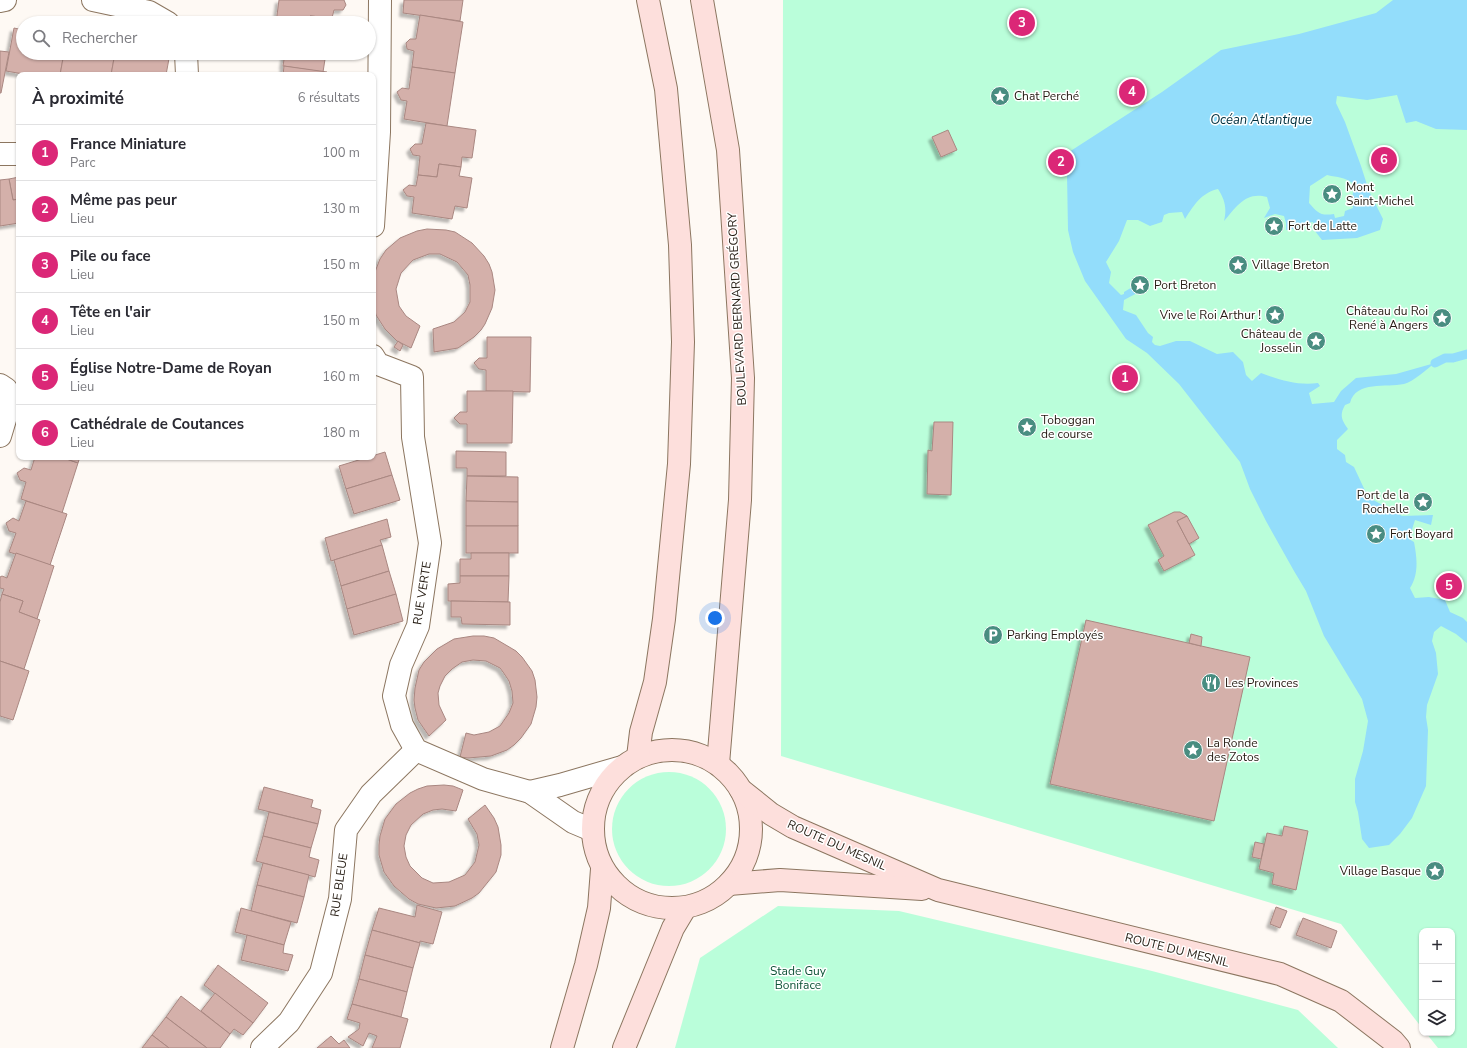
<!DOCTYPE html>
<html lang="fr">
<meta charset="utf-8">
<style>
:root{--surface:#fff;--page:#f2f2f3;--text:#2b2b33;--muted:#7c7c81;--line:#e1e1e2;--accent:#db2777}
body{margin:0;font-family:"Nunito Sans",sans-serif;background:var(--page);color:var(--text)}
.controls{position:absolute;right:12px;bottom:12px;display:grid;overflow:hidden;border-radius:8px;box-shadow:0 1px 3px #0004}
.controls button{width:36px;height:36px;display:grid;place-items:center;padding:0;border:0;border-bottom:1px solid var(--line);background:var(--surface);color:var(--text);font:20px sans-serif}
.you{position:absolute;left:715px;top:618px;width:14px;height:14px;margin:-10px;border:3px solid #fff;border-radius:50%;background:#1a73e8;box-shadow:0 0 0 6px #1a73e833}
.badge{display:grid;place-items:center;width:26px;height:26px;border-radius:50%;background:var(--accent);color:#fff;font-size:13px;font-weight:700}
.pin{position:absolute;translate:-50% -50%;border:2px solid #fff;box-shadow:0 1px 4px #0006}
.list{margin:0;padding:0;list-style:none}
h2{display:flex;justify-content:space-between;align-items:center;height:52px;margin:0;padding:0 16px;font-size:17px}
h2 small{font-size:13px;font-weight:400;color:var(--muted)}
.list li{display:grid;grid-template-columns:26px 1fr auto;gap:12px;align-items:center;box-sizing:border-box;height:56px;padding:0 16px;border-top:1px solid var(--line)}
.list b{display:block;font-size:15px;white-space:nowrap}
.list p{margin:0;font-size:13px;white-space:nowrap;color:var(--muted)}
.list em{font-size:13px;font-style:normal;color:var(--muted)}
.icon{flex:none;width:22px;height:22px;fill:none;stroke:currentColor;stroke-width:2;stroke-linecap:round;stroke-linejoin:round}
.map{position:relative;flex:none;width:1467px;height:1048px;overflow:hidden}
.search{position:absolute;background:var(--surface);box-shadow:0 1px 3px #0004;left:16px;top:16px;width:360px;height:44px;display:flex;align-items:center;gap:10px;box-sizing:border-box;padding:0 14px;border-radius:22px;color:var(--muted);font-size:15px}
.panel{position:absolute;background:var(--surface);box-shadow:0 1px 3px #0004;left:16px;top:72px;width:360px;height:388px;border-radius:8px}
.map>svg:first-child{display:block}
.green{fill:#bafeda}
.water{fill:#93ddfb;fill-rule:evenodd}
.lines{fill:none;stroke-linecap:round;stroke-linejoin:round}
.stream{stroke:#93ddfb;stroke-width:9}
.building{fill:#d4b0aa;stroke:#a98781;filter:url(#shadow)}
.street-casing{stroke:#8c7660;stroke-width:24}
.secondary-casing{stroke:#8c7660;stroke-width:24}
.street{stroke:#fff;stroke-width:22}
.secondary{stroke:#fddfdc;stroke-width:22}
.labels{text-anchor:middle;stroke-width:3;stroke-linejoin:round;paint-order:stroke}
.poi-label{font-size:12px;fill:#241b12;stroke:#fff;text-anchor:start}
.street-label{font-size:12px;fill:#241b12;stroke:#fff}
.park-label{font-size:12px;fill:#0d5337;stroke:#fff}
.water-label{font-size:13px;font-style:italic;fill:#01303f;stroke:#fff}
</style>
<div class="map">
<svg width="1467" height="1048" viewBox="0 0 1467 1048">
<defs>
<filter id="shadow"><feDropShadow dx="-3.5" dy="3.5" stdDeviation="1" flood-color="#0004"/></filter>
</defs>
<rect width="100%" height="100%" fill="#fef9f4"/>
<g class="green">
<path d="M783 0H1467V1048H1438L1426 1033H1452V931H1422V1028L1341 924 781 756Z"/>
<circle cx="669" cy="829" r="57"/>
<path d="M778 906 899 911 1152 971 1298 1010 1338 1048H675L700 958Z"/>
</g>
<path class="water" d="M1393 0H1467V130L1436 129 1416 121 1406 123 1397 95 1367 100 1337 96 1336 103 1345 122 1361 166 1369 191 1383 219 1380 230 1357 238 1322 240 1315 231 1313 222 1306 223 1301 228 1286 230V223L1284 216 1275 214 1264 218 1270 208 1267 197C1246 191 1237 206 1224 221 1227 208 1225 200 1218 189 1201 193 1194 205 1185 219L1182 212 1169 213 1164 215 1162 222 1150 226 1138 220H1127L1119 241 1106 262 1111 272 1109 283 1121 295 1124 294V292L1134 286 1139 292 1124 300 1123 310 1136 315 1148 333 1153 337 1152 342 1155 345 1160 346 1176 341H1190L1217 354 1233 352 1243 362 1246 375 1252 381 1261 373C1279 380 1299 386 1318 383L1320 386 1309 393 1312 404 1334 402 1341 391 1356 378 1396 374 1435 363C1427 369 1413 382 1404 384 1386 388 1356 380 1350 403L1345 405C1339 416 1342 420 1348 429L1337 440V449L1345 455 1346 462 1354 467 1368 497 1402 516 1433 515 1431 525 1415 520 1409 539 1414 542C1417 558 1419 574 1410 588L1415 598 1429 597 1445 600 1450 612 1463 618 1467 622V643L1456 634 1441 626 1434 632 1432 641 1436 653 1438 674 1427 705 1426 717 1428 730 1426 786 1412 818 1400 834 1389 845 1369 848 1362 839 1358 812 1355 802V779L1363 751 1368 721 1362 699 1324 636 1306 591 1294 571 1266 521 1250 489 1240 462 1179 384 1147 353 1126 339 1085 281 1073 252 1068 230 1067 174 1069 152 1162 92 1221 50 1299 34 1376 13ZM1327 175C1339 178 1343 176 1354 184V187L1353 188C1353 196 1352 201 1353 208L1345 211 1344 216 1335 218 1334 214C1320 216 1318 213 1309 203L1310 186Z"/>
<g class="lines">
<path class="stream" d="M1435 363 1445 358H1453L1467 354"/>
</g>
<g class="building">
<path d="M279 0H344L346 5 343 10H334L332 18 310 16 309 23H276Z"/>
<path d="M404 0H463L460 21 403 13Z"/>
<path d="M420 15 463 22 455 73 412 67 414 51 407 49 406 43 410 39H416Z"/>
<path d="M310 16 332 18 331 23H309Z"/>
<path d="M14 28 23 30V53H64L60 75H29L6 71Z"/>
<path d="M0 51 9 52 1 93H0Z"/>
<path d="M64 53H115L111 75H60Z"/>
<path d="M115 53H170L166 75H111Z"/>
<path d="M285 53H326L323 72 283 66Z"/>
<path d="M284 66 327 72 326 75H283Z"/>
<path d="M412 67 455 73 447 126 404 119 407 101 401 100 397 92 402 88 409 89Z"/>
<path d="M426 123 476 130 472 158 462 157 461 167 439 164 437 177 418 175 420 156 413 155 410 149 415 144H422Z"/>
<path d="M948 130 957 150 941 157 932 137Z"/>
<path d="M439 164 461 167 459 176 472 178 467 208 455 206 452 219 412 213 414 197 407 196 403 190 409 185 416 186 418 175 437 177Z"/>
<path d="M19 177V199L13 200 9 179Z"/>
<path d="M9 179 13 200 19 199V223L0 226V180Z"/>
<path d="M427 229 446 230 455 232 472 243 484 256 489 264 492 272 495 290 492 308 485 324 481 330 474 337 458 348 434 352 433 329 454 322 465 312 470 302V285L468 275 457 262 440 254H429L413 260 401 273 396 289 399 306 406 316 420 326 411 348 397 341 385 329 376 315 373 303V277L380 259 386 250 400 238 417 231Z"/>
<path d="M487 337H531L530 392 486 391V370L479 369 474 363 479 358H487Z"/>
<path d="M398 341 403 345 400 351 394 347Z"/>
<path d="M467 391H513L512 443H467V424H460L454 418 460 412H467Z"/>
<path d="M934 422H953L951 495 927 494 928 450 932 451Z"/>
<path d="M456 451 506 452V476H467V468H456Z"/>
<path d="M385 452 392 475 346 489 339 466Z"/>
<path d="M35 457H61L78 463 62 513 21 499 26 482 20 480 17 473 24 468 31 470Z"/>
<path d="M61 457H80L78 463Z"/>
<path d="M392 475 400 500 354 514 346 489Z"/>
<path d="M467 476 518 477V502L466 501Z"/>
<path d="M26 501 67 514 50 565 9 552 16 533 9 531 6 523 13 518 19 521Z"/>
<path d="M466 501 518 502V526H466Z"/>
<path d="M1174 512H1180L1187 516 1177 521 1195 555 1164 571 1158 560 1164 556 1148 525Z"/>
<path d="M1187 516 1199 538 1189 544 1177 521Z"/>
<path d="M387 519 391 537 380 540 382 545 331 561 325 538Z"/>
<rect x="466" y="526" width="52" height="27"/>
<path d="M382 545 389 571 341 586 334 560Z"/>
<path d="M16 553 54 566 37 619 19 612 23 601 2 594 4 589 0 588V577L2 576 7 578Z"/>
<path d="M471 553H509V576H460V559H471Z"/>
<path d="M389 571 396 594 347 609 341 586Z"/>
<path d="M460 576H509L508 602 448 601V584L460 583Z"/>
<path d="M2 594 23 601 19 612 40 620 24 669 0 661V602Z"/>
<path d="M396 594 403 621 354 635 347 609Z"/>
<path d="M451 601 510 602V625L462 624 461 617H451Z"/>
<path d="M1086 620 1250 657 1214 821 1050 784Z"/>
<path d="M1191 634 1202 637 1201 646 1189 643Z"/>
<path d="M473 636H484L494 638 516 651 522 657 532 671 535 680 537 697 536 707 531 724 521 738 514 745 507 750 491 756 468 758 460 757 466 733 474 735 489 732 500 726 509 713 513 703 512 691 509 681 503 672 500 668 486 661 473 660 462 662 452 669 445 676 440 686 438 693 439 705 446 720 429 736 418 720 415 708 414 700 415 688 419 670 424 662 437 649 454 639Z"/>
<path d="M0 661 29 671 13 720 0 716Z"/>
<path d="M444 785 453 786 463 790 456 811 442 809 433 810 423 814 411 825 406 835 404 846 406 857 410 866 422 878 433 883 449 882 465 875 475 862 479 845 477 834 468 819 485 805 494 818 498 827 501 845V855L496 872 479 893 472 898 455 906 436 908 418 904 409 899 394 886 384 872 379 855V845L380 836 385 819 396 804 410 793 418 789 427 786Z"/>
<path d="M264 787 313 800 311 807 321 810 318 824 258 809Z"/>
<path d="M269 812 318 824 311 848 263 836Z"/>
<path d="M1284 826 1308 831 1296 890 1272 884 1274 873 1259 869 1267 833 1282 836Z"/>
<path d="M263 836 311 848 309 857 319 860 315 877 256 861Z"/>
<path d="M1255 842 1264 844 1261 859 1252 857Z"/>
<path d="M263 863 309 875 304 897 257 885Z"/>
<path d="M257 885 304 897 297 923 251 911Z"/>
<path d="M417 905 442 912 433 944 420 941V943L372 930 379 908 415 917Z"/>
<path d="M1276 907 1287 911 1280 928 1270 924Z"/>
<path d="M241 908 291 922 284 945 235 932Z"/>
<path d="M1303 918 1337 931 1331 948 1296 935Z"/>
<path d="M372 930 420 943 413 968 365 955Z"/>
<path d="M247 935 284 945 283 953 293 955 288 971 241 960Z"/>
<path d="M365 955 413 968 407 992 359 979Z"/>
<path d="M218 965 268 1003 253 1023 204 985Z"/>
<path d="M359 979 407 992 401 1017 352 1004Z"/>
<path d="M215 993 253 1023 243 1035 234 1029 230 1034 201 1011Z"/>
<path d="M181 996 230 1034 220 1048H207L166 1017Z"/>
<path d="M352 1004 408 1019 400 1048H372L377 1036 369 1033 363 1046 348 1037 359 1029 360 1023 347 1019Z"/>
<path d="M166 1017 175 1024 207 1048H169L152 1035Z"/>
<path d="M152 1035 169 1048H142Z"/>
<path d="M331 1036 339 1044 344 1040 350 1048H317Z"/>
</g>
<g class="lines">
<g class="street-casing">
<g id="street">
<path d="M93 0 149 12 168 23"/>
<path d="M0 1 5 0"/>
<path d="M186 53 187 75"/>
<path d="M0 154H19"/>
<path d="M373 226 379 132 380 0"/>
<path d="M373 356 378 364 412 377 413 437 430 543 418 626 401 665 394 696 402 725 416 750 483 779 530 792 573 822 592 830"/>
<path d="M0 385 6 389V416L0 436"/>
<path d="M530 792 560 785 622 767"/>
<path d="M262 1048 289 1022 321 973 340 899 346 830 371 794 416 750"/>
</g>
</g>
<g class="secondary-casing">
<g id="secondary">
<path d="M702 0 728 150 743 378 740 500 718 764"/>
<circle cx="672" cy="829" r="79"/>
<path d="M638 757 641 732 655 682 664 619 679 464 683 342 680 245 666 89 648 0"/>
<path d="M741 790 771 814 793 827 938 890 1280 974 1341 1001 1393 1041 1399 1048"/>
<path d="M729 884 780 880 922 889"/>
<path d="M562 1048 586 965 599 908 602 869"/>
<path d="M624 1048 673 928 685 908"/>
</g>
</g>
<use href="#street" class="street"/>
<use href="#secondary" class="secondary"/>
</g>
<defs>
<g id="sight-disc" transform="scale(1)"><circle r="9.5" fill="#498d81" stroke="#fff"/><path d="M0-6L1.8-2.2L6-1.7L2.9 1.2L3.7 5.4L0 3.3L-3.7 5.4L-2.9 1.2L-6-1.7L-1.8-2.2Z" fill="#fff"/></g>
<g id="parking-disc" transform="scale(1)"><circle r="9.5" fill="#498d81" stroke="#fff"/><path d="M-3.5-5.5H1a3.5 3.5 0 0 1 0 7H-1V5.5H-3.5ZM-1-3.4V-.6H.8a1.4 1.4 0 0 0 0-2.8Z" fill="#fff"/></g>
<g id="restaurant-disc" transform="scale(1)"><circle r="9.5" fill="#498d81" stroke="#fff"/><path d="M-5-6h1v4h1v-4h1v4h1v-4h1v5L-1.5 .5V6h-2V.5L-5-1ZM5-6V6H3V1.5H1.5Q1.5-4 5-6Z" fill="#fff"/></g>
</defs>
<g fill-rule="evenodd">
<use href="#sight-disc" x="1000" y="96"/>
<use href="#sight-disc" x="1332" y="194"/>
<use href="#sight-disc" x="1274" y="226"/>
<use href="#sight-disc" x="1238" y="265"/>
<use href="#sight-disc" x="1140" y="285"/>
<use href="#sight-disc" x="1275" y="315"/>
<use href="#sight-disc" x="1442" y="318"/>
<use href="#sight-disc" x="1316" y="341"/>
<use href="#sight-disc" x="1027" y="427"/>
<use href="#sight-disc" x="1423" y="502"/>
<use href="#sight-disc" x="1376" y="534"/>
<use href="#parking-disc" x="993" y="635"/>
<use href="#restaurant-disc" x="1211" y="683"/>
<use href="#sight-disc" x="1193" y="750"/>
<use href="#sight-disc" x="1435" y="871"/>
</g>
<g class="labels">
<g class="poi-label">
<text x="1014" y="100">Chat Perché</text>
<text x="1346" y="191">Mont<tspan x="1346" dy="14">Saint-Michel</tspan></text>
<text x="1288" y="230">Fort de Latte</text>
<text x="1252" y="269">Village Breton</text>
<text x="1154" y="289">Port Breton</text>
<text x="1428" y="315" text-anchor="end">Château du Roi<tspan x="1428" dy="14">René à Angers</tspan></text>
<text x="1261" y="319" text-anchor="end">Vive le Roi Arthur !</text>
<text x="1302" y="338" text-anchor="end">Château de<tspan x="1302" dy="14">Josselin</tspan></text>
<text x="1041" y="424">Toboggan<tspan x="1041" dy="14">de course</tspan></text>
<text x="1409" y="499" text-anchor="end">Port de la<tspan x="1409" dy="14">Rochelle</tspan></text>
<text x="1390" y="538">Fort Boyard</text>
<text x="1007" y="639">Parking Employés</text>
<text x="1225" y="687">Les Provinces</text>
<text x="1207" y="747">La Ronde<tspan x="1207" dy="14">des Zotos</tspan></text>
<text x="1421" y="875" text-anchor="end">Village Basque</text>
</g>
<g class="street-label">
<text transform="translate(737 309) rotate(-93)" y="4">BOULEVARD BERNARD GRÉGORY</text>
<text transform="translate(422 593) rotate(-81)" y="4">RUE VERTE</text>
<text transform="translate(837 845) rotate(24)" y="4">ROUTE DU MESNIL</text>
<text transform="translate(339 885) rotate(-82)" y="4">RUE BLEUE</text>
<text transform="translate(1177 950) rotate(14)" y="4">ROUTE DU MESNIL</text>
</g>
<g class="park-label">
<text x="798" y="975">Stade Guy<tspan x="798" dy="14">Boniface</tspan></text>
</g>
<g class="water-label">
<text x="1261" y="124">Océan Atlantique</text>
</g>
</g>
</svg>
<div class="controls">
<button>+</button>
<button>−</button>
<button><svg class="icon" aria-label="layers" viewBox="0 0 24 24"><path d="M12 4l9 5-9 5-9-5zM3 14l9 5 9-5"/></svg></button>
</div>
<div class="you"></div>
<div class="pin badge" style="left:1125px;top:378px">1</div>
<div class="pin badge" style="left:1061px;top:162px">2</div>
<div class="pin badge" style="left:1022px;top:23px">3</div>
<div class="pin badge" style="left:1132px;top:92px">4</div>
<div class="pin badge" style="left:1449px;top:586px">5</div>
<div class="pin badge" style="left:1384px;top:160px">6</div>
<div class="search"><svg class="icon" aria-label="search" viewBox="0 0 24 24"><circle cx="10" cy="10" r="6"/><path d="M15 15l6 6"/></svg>Rechercher</div>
<section class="panel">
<h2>À proximité<small>6 résultats</small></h2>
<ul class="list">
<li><span class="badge">1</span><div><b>France Miniature</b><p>Parc</p></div><em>100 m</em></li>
<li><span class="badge">2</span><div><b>Même pas peur</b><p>Lieu</p></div><em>130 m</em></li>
<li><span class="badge">3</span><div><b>Pile ou face</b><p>Lieu</p></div><em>150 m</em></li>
<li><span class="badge">4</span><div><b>Tête en l'air</b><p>Lieu</p></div><em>150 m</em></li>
<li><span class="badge">5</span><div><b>Église Notre-Dame de Royan</b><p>Lieu</p></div><em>160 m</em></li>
<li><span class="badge">6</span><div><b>Cathédrale de Coutances</b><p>Lieu</p></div><em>180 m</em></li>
</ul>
</section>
</div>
